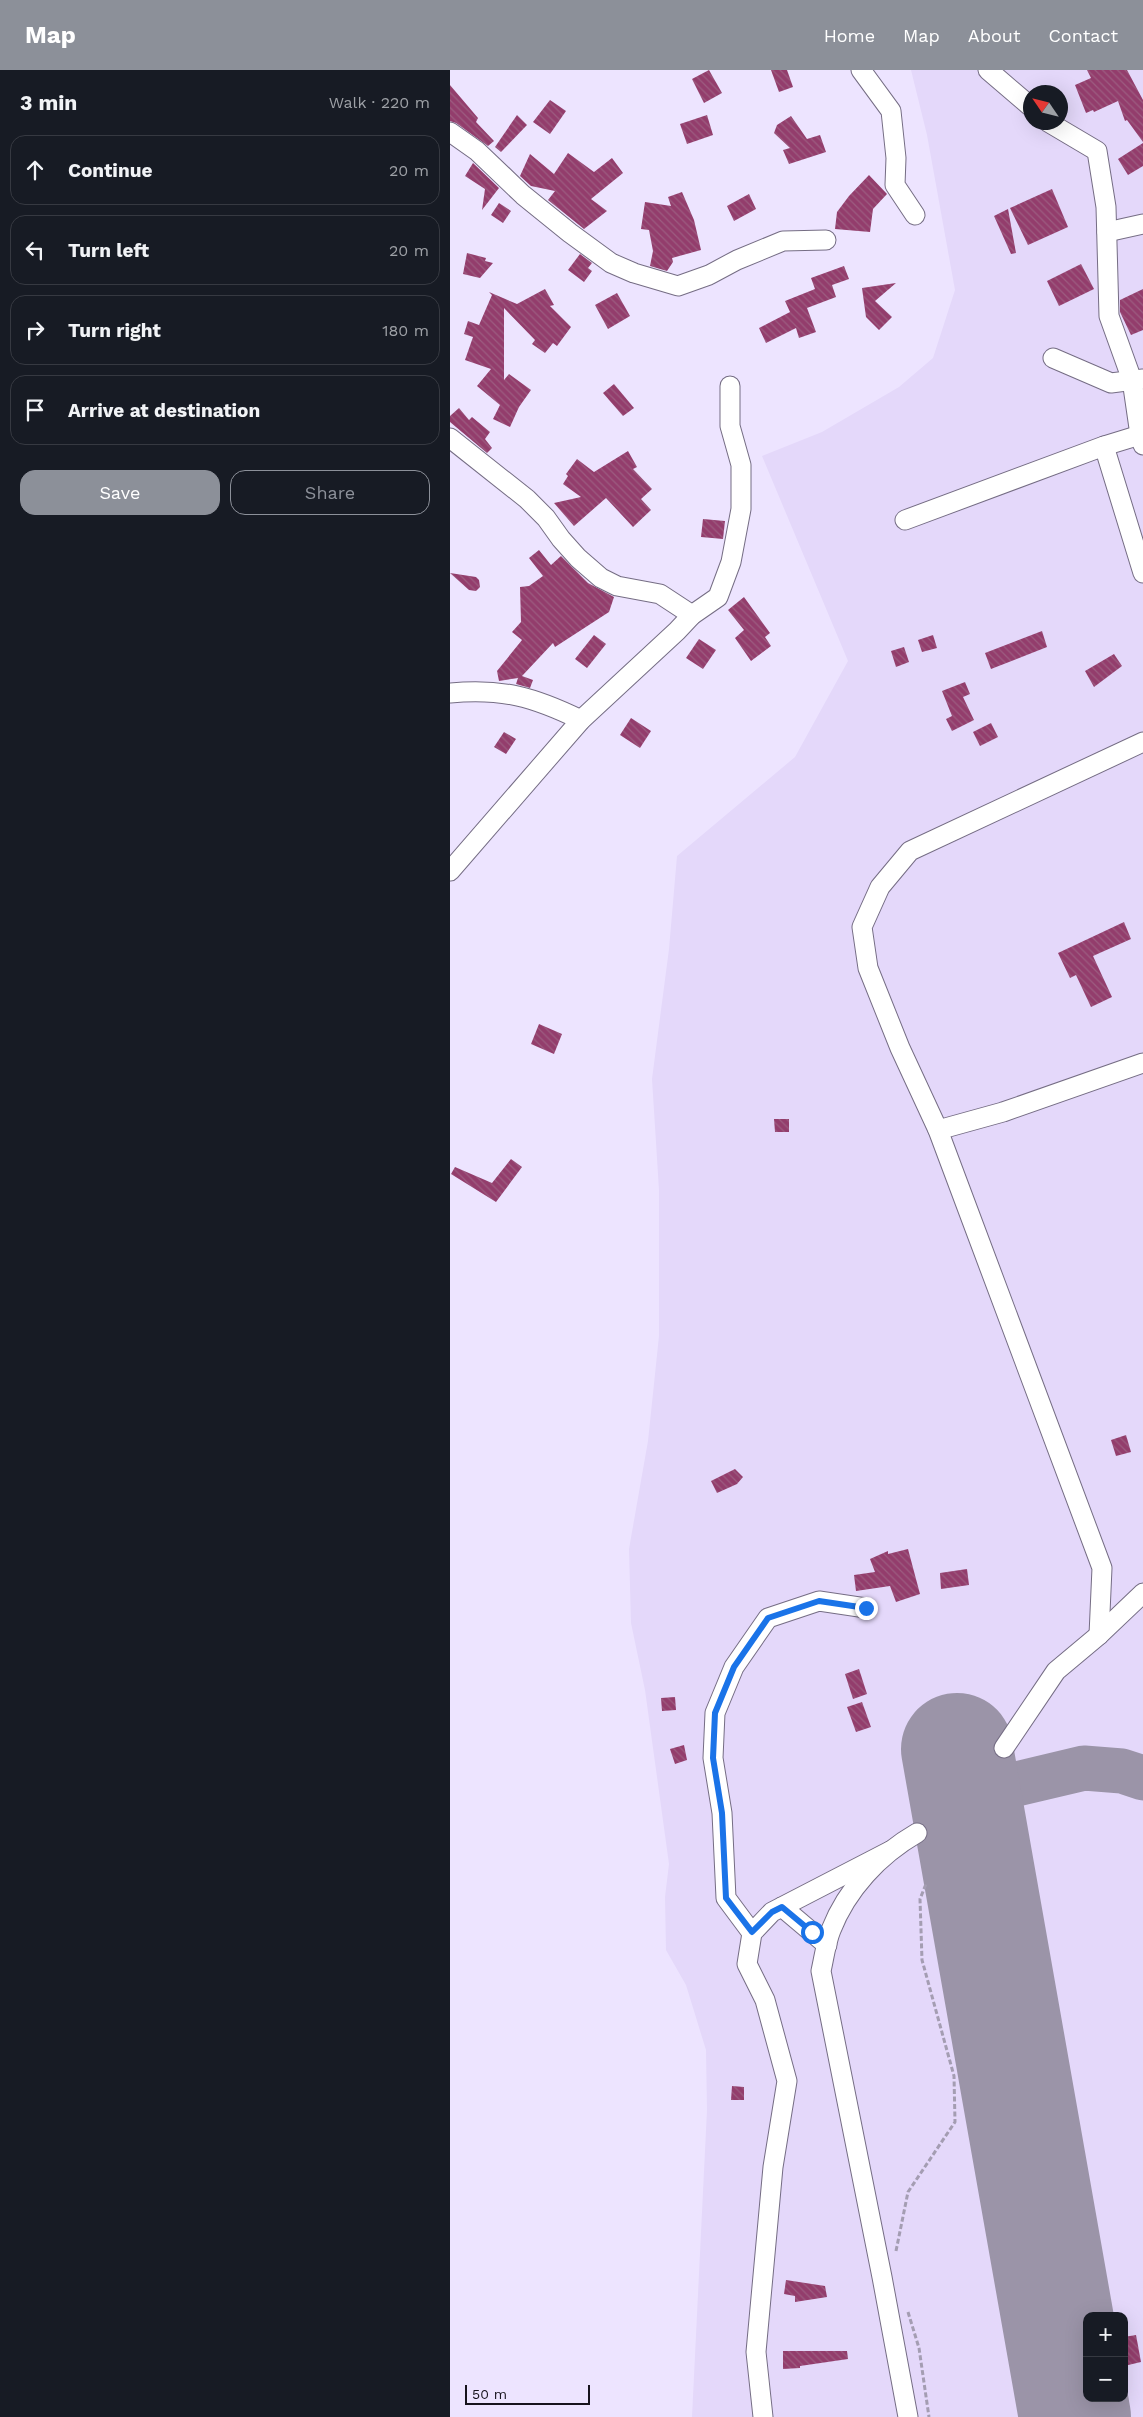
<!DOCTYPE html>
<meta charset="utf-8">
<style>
:root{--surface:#171b24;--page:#20242c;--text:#f1f3f6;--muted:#9ea1a6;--line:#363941;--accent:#8c9099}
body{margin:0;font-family:"Work Sans",sans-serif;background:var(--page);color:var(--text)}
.controls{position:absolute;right:15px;bottom:15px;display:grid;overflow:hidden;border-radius:10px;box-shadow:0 5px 20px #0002}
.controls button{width:45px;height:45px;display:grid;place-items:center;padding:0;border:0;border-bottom:1px solid var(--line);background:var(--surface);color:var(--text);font:25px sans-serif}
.compass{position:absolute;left:573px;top:15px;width:45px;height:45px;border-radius:50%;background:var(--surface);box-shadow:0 5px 20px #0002;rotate:305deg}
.scale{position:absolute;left:15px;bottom:12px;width:125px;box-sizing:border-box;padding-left:5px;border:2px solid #17131d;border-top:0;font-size:14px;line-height:18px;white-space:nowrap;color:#17131d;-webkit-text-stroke:4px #ede4ff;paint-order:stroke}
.stop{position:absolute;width:15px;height:15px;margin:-11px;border:4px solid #1a73e8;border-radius:50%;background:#fff}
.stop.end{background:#1a73e8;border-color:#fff;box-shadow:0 1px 5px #0008}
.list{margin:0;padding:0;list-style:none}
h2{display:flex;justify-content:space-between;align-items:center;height:65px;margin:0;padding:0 20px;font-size:21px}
h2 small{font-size:16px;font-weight:400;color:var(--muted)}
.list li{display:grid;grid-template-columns:32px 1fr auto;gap:15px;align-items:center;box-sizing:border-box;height:70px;margin:0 10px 10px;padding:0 10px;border:1px solid var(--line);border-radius:15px}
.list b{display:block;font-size:19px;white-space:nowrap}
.list em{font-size:16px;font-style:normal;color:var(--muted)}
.actions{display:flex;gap:10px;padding:15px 20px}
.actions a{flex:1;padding:11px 0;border:1px solid var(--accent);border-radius:15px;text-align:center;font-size:18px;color:var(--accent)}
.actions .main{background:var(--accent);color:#fff}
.icon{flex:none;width:28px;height:28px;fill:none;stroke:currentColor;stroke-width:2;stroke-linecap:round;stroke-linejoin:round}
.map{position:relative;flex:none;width:693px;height:2347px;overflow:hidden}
header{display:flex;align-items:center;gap:30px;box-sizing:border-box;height:70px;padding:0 25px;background:var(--accent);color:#fff}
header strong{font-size:24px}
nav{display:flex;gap:28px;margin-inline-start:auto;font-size:18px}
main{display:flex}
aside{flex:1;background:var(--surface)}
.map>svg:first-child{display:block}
.built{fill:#e4d8fa;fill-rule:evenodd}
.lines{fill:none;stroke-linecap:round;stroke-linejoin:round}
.taxiway{stroke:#9b94a8;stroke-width:45}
.runway{stroke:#9b94a8;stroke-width:112}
.building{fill:url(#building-back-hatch)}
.minor-casing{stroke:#756d84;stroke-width:21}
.path{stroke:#a49db2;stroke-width:3;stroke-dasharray:5 2.5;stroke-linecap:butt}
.minor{stroke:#fff;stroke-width:19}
.route{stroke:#1a73e8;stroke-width:6}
</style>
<header>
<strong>Map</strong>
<nav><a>Home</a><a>Map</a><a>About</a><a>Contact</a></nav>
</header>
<main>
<aside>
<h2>3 min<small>Walk · 220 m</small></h2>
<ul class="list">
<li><svg class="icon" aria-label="ahead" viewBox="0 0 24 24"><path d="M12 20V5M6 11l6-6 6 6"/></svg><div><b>Continue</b></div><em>20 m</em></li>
<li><svg class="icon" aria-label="left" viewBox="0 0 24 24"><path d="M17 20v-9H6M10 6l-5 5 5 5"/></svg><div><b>Turn left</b></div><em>20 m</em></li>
<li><svg class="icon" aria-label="right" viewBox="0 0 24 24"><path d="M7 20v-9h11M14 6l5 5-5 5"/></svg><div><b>Turn right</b></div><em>180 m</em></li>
<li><svg class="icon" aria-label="arrive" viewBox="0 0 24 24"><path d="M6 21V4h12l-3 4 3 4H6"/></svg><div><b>Arrive at destination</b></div></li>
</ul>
<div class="actions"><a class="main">Save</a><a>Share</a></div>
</aside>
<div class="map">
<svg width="693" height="2347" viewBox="0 0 693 2347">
<defs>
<pattern id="building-back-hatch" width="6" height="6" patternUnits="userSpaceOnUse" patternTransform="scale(1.25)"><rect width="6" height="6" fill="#933d6c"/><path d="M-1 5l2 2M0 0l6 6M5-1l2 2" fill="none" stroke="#9c5c80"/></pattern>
</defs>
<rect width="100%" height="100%" fill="#ede4ff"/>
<path class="built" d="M461 0H693V2347H242L257 2040 256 1980 236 1915 216 1880 215 1827 219 1794 195 1620 181 1553 179 1479 198 1371 209 1266V1120L202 1009 219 879 227 786 345 687 398 591 312 386 372 362 449 317 483 288 505 220 477 65ZM580 22H610V52H580ZM637 2246H674V2328H637Z"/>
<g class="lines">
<path class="taxiway" d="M516 1726 634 1698 672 1701 693 1708"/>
<path class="runway" d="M507 1679 625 2347"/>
</g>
<g class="building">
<path d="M259 0 272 23 254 33 242 9Z"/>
<path d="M321 0H337L343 17 329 22Z"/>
<path d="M637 0H677L693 30V72L677 50 675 51 668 31 644 42 643 40 636 43 625 15 641 8Z"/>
<path d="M0 15 28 48 26 52 44 71 38 76 6 53 0 51Z"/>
<path d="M100 30 116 41 100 64 83 52Z"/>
<path d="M67 45 77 55 51 82 45 77Z"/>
<path d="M257 45 263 65 237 74 230 54Z"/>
<path d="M341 46 357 69 370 65 376 82 339 94 333 80 340 78 324 63 327 55Z"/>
<path d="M693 73V96L678 105 668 89Z"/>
<path d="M118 83 144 102 162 88 173 103 141 129 157 141 134 159 98 130 105 121 81 116 70 106 80 84 104 104Z"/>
<path d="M23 93 49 118 32 140 35 119 15 106Z"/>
<path d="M419 105 437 124 423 139 420 162 385 159 387 142 399 126Z"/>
<path d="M602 119 618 157 578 175 560 138Z"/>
<path d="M232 122 244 150 251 180 222 188 223 192 217 201 200 196 203 181 199 160 191 159 195 132 221 136 218 127Z"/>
<path d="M299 124 306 139 284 151 277 136Z"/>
<path d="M49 133 61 141 53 153 41 145Z"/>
<path d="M558 139 566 183 561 184 544 146Z"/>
<path d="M17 183 36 188 35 191 43 193 30 208 13 204Z"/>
<path d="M130 184 142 193 138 198 142 201 134 212 118 200Z"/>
<path d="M631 194 644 219 609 236 597 211Z"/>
<path d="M394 196 399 209 382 215 386 227 357 238 366 262 349 268 346 258 316 273 309 258 340 242 335 231 365 219 361 208Z"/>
<path d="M446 213 425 231 442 247 429 260 416 247 412 218Z"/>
<path d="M95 219 104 235 100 236 121 257 107 276 103 273 95 283 82 274 85 270 54 238V310L59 304 81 320 69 337 60 357 43 349 50 335 27 316 41 299 15 290 23 267 14 264 18 251 29 255 42 225 39 222 67 234Z"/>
<path d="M693 219V260L681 265 670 242V230Z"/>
<path d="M167 223 180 246 158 259 145 235Z"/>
<path d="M164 314 184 338 173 346 153 323Z"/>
<path d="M9 338 19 350 22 347 40 362 35 369 42 378 37 383 0 352V346Z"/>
<path d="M178 381 187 397 183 399 202 419 191 429 201 440 183 457 156 428 124 456 104 433 131 427 113 414 118 406 116 404 127 389 144 402Z"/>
<path d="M253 449 275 451 273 469 251 467Z"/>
<path d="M89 480 101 495 111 486 138 513 164 527 159 542 105 577 103 573 72 606 83 610 80 618 66 614 68 608 49 611 47 601 72 570 62 562 71 552 70 517 79 516 93 506 79 488Z"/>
<path d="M0 503 26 507 29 510 30 517 26 521 19 520Z"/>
<path d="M294 527 320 563 315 567 321 576 301 591 285 568 294 560 278 540Z"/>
<path d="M592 561 597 577 541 599 535 583Z"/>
<path d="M144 565 156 574 137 598 125 589Z"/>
<path d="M483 565 487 578 472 582 468 570Z"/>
<path d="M249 569 266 580 253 599 236 588Z"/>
<path d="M454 577 459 592 446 597 441 581Z"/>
<path d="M664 584 672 596 644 617 635 601Z"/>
<path d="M515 612 520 624 513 627 524 650 502 661 496 649 502 646 492 621Z"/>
<path d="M181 648 201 661 190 678 170 665Z"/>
<path d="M541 653 548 667 530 676 523 662Z"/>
<path d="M54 662 66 669 56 684 44 677Z"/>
<path d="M674 852 681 869 643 886 662 927 641 937 626 905 620 908 608 883Z"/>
<path d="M89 954 112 964 104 984 81 974Z"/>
<path d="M324 1049H339V1062H325Z"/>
<path d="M61 1089 72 1097 46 1132 1 1104 5 1097 42 1113Z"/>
<path d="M676 1365 681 1382 666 1386 661 1370Z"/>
<path d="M285 1399 293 1407 287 1414 267 1423 261 1411Z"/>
<path d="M458 1479 470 1524 446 1532 440 1516 406 1521 404 1505 425 1502 420 1489 438 1481V1484Z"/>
<path d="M517 1499 519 1515 491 1519 490 1503Z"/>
<path d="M409 1599 417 1624 403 1629 395 1604Z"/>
<path d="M225 1627 226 1640 212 1641 211 1628Z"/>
<path d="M412 1632 421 1657 406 1662 397 1637Z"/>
<path d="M234 1675 237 1690 225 1694 220 1679Z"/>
<path d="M282 2016 294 2017V2030H281Z"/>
<path d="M336 2210 375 2216 377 2227 345 2232V2226L334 2224Z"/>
<path d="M686 2265 691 2292 674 2296V2267Z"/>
<path d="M333 2281H397L398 2289 350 2296V2298L333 2299Z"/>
</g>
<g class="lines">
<g class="minor-casing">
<g id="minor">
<path d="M411 0 441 41 446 88 445 115 465 145"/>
<path d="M538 0 580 36"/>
<path d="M598 52 647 81 656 137 659 246 682 310 690 365 693 375"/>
<path d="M0 62 27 81 73 125 120 163 161 193 184 203 228 216 259 205 287 190 333 171 376 170"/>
<path d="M657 162 693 154"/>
<path d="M603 288 661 313 693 309"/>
<path d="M0 368 77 429 96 448 111 469 128 488 151 508 167 516 210 524 242 545"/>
<path d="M654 376 693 503"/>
<path d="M455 450 654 376 693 364"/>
<path d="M0 623C52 618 84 627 131 650"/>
<path d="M0 801 131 650 227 561 242 545 268 527 281 492 291 439V395L280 356V316"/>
<path d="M488 1060 553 1042 693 993"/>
<path d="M649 1565 652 1498 488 1060 450 978 418 898 412 857 430 817 460 781 693 672"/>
<path d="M554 1678 606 1601 649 1565 693 1523"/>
<path d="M332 1837 377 1875"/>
<path d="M302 1863 276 1828 272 1743 263 1688 265 1643 284 1597 318 1548 369 1531 416 1538"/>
<path d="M313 2347 306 2282 323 2097 337 2011 315 1930 297 1894 302 1863 322 1842 440 1781"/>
<path d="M458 2347 432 2207 371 1901C374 1888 376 1872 381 1860 397 1819 429 1785 467 1763"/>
</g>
</g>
<g class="path">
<path d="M446 2181 458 2122 505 2052 504 2006 472 1890 470 1829 476 1814"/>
<path d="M458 2242 469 2278 479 2347"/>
</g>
<use href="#minor" class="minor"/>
</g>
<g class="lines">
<path class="route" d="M362 1862 332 1837 322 1842 302 1862 276 1828 272 1743 263 1688 265 1643 284 1597 318 1548 369 1531 416 1538"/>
</g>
</svg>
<div class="controls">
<button>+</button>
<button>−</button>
</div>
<svg class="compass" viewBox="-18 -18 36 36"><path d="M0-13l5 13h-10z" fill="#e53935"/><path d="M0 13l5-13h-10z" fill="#9ea1a6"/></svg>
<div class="scale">50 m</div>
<div class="stop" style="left:362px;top:1862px"></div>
<div class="stop end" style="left:416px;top:1538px"></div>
</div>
</main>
